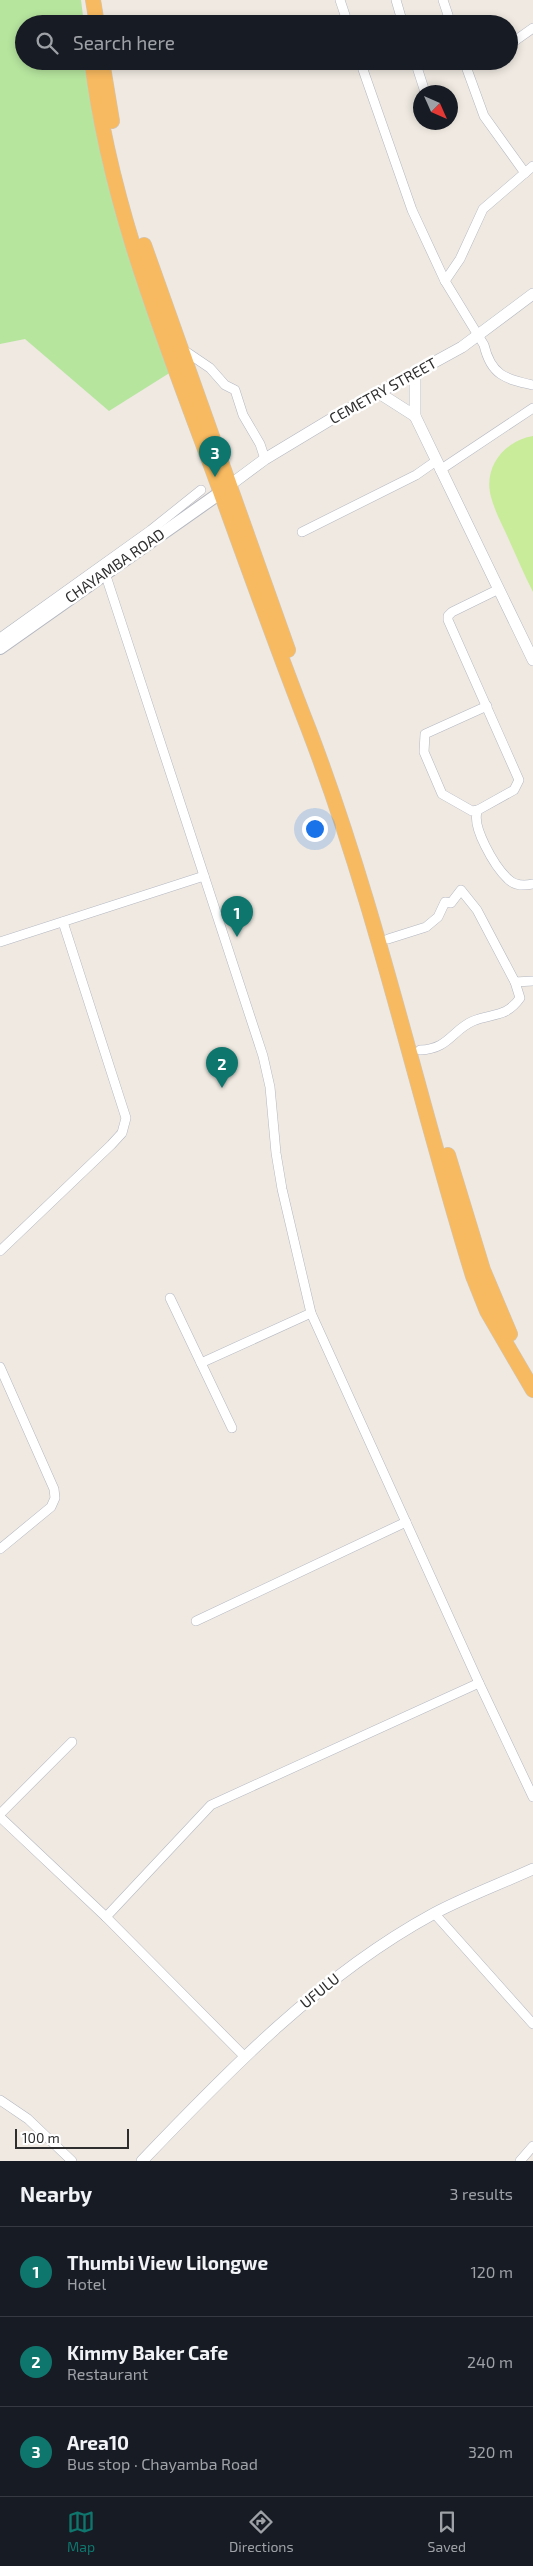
<!DOCTYPE html>
<meta charset="utf-8">
<style>
:root{--surface:#171b24;--page:#20242c;--text:#f1f3f6;--muted:#9ea1a6;--line:#363941;--accent:#0f766e}
body{margin:0;font-family:"Exo 2",sans-serif;background:var(--page);color:var(--text)}
.compass{position:absolute;left:413px;top:85px;width:45px;height:45px;border-radius:50%;background:var(--surface);box-shadow:0 2px 8px #0003;rotate:135deg}
.scale{position:absolute;left:15px;bottom:12px;width:114px;box-sizing:border-box;padding-left:5px;border:2px solid #2e2e2e;border-top:0;font-size:14px;line-height:18px;white-space:nowrap;color:#2e2e2e;-webkit-text-stroke:4px #fff;paint-order:stroke}
.you{position:absolute;left:314px;top:828px;width:18px;height:18px;margin:-12px;border:4px solid #fff;border-radius:50%;background:#1a73e8;box-shadow:0 0 0 8px #1a73e833}
.badge{display:grid;place-items:center;width:32px;height:32px;border-radius:50%;background:var(--accent);color:#fff;font-size:16px;font-weight:700}
.pin{position:absolute;translate:-50% -41px;filter:drop-shadow(0 1px 2px #0008)}
.pin::after{content:'';position:absolute;top:26px;width:18px;height:15px;background:inherit;clip-path:polygon(0 0,100% 0,50% 100%)}
.list{margin:0;padding:0;list-style:none}
h2{display:flex;justify-content:space-between;align-items:center;height:65px;margin:0;padding:0 20px;font-size:21px}
h2 small{font-size:16px;font-weight:400;color:var(--muted)}
.list li{display:grid;grid-template-columns:32px 1fr auto;gap:15px;align-items:center;box-sizing:border-box;height:90px;padding:0 20px;border-top:1px solid var(--line)}
.list b{display:block;font-size:19px;white-space:nowrap}
.list p{margin:0;font-size:16px;white-space:nowrap;color:var(--muted)}
.list em{font-size:16px;font-style:normal;color:var(--muted)}
.icon{flex:none;width:28px;height:28px;fill:none;stroke:currentColor;stroke-width:2;stroke-linecap:round;stroke-linejoin:round}
.map{position:relative;flex:none;width:533px;height:2161px;overflow:hidden}
.search{position:absolute;background:var(--surface);box-shadow:0 2px 8px #0003;left:15px;right:15px;top:15px;height:55px;display:flex;align-items:center;gap:12px;box-sizing:border-box;padding:0 18px;border-radius:28px;color:var(--muted);font-size:19px}
.sheet{height:335px;background:var(--surface)}
nav{display:flex;justify-content:space-around;align-items:center;box-sizing:border-box;height:70px;border-top:1px solid var(--line);background:var(--surface);font-size:14px;color:var(--muted)}
nav a{display:grid;justify-items:center;gap:2px}
nav .on{color:var(--accent)}
.map>svg:first-child{display:block}
.green{fill:#b6e59e}
.pitch{fill:#c9ec9a}
.lines{fill:none;stroke-linecap:round;stroke-linejoin:round}
.minor-casing{stroke:#b4b7c1;stroke-width:10}
.tertiary-casing{stroke:#b4b7c1;stroke-width:12}
.secondary-casing{stroke:#b4b7c1;stroke-width:14}
.trunk-casing{stroke:#c9c9c9;stroke-width:16}
.minor{stroke:#fff;stroke-width:9}
.tertiary{stroke:#fff;stroke-width:11}
.secondary{stroke:#fff;stroke-width:12}
.trunk{stroke:#f8ba60;stroke-width:15}
.labels{text-anchor:middle;stroke-width:5;stroke-linejoin:round;paint-order:stroke}
.street-label{font-size:15px;fill:#2e2e2e;stroke:#fff}
</style>
<div class="map">
<svg width="533" height="2161" viewBox="0 0 533 2161">
<rect width="100%" height="100%" fill="#efe9e1"/>
<path class="green" d="M0 0H81L84 24H24V61H89L171 372 109 411 25 339 0 344Z"/>
<path class="pitch" d="M533 436V592C524 575 517 557 509 540 503 526 495 512 491 497 483 467 504 441 533 436Z"/>
<g class="lines">
<g class="minor-casing">
<g id="minor">
<path d="M340 0 348 24"/>
<path d="M396 0 403 24"/>
<path d="M443 0 451 24"/>
<path d="M509 45 533 28"/>
<path d="M360 61 412 210 445 281 484 345C491 375 505 379 533 385"/>
<path d="M415 61 425 92"/>
<path d="M464 61 484 116 525 173"/>
<path d="M466 67 477 61"/>
<path d="M445 281 460 259 483 209 533 166"/>
<path d="M182 349 210 368 225 385 235 390 243 415 260 444 265 459"/>
<path d="M440 470 533 408"/>
<path d="M302 532 416 475 436 461"/>
<path d="M105 573 263 1056 270 1087 276 1153 282 1189 311 1313 479 1683 533 1797"/>
<path d="M499 589 452 612 448 616V620L519 780 514 790 478 810C470 825 495 867 508 879 515 886 524 886 533 884"/>
<path d="M0 638 151 530 201 490"/>
<path d="M478 810 472 811 442 794 424 752 425 734 487 706"/>
<path d="M388 939 426 927 438 917 445 902 451 903 461 890 477 910 515 982 533 981"/>
<path d="M0 942 204 876"/>
<path d="M420 1050C449 1049 452 1030 473 1021 492 1013 506 1018 520 998L515 982"/>
<path d="M0 1251 111 1145 122 1133 126 1118 63 922"/>
<path d="M170 1298 232 1428"/>
<path d="M201 1363 311 1313"/>
<path d="M0 1367 54 1489 55 1498 51 1507 0 1549"/>
<path d="M196 1621 406 1522"/>
<path d="M0 1814 72 1742"/>
<path d="M0 1817 106 1917 245 2057"/>
<path d="M434 1913 533 2024"/>
<path d="M106 1917 211 1805 479 1683"/>
<path d="M0 2100 28 2119 72 2161"/>
<path d="M520 2161 533 2146"/>
</g>
</g>
<g class="tertiary-casing">
<g id="tertiary">
<path d="M415 374V416L533 660"/>
<path d="M379 393 415 416"/>
<path d="M230 485 265 459 338 415 462 347 533 294"/>
<path d="M142 2161C229 2070 321 1975 433 1914 465 1897 500 1884 533 1869"/>
</g>
</g>
<g class="secondary-casing">
<path id="secondary" d="M0 648 227 488"/>
</g>
<g class="trunk-casing">
<g id="trunk">
<path d="M93 0 97 24"/>
<path d="M92 61C110 210 169 350 220 490 249 570 278 651 309 730 377 908 417 1095 473 1276L487 1311 533 1390"/>
<path d="M102 61 112 121"/>
<path d="M144 245 288 650"/>
<path d="M448 1155 483 1270 510 1334"/>
</g>
</g>
<use href="#minor" class="minor"/>
<use href="#tertiary" class="tertiary"/>
<use href="#secondary" class="secondary"/>
<use href="#trunk" class="trunk"/>
</g>
<g class="labels">
<g class="street-label">
<text transform="translate(383 391) rotate(-29)" y="5">CEMETRY STREET</text>
<text transform="translate(115 566) rotate(-35)" y="5">CHAYAMBA ROAD</text>
<text transform="translate(320 1991) rotate(-39)" y="5">UFULU</text>
</g>
</g>
</svg>
<svg class="compass" viewBox="-18 -18 36 36"><path d="M0-13l5 13h-10z" fill="#e53935"/><path d="M0 13l5-13h-10z" fill="#9ea1a6"/></svg>
<div class="scale">100 m</div>
<div class="you"></div>
<div class="pin badge" style="left:237px;top:937px">1</div>
<div class="pin badge" style="left:222px;top:1088px">2</div>
<div class="pin badge" style="left:215px;top:477px">3</div>
<div class="search"><svg class="icon" aria-label="search" viewBox="0 0 24 24"><circle cx="10" cy="10" r="6"/><path d="M15 15l6 6"/></svg>Search here</div>
</div>
<section class="sheet">
<h2>Nearby<small>3 results</small></h2>
<ul class="list">
<li><span class="badge">1</span><div><b>Thumbi View Lilongwe</b><p>Hotel</p></div><em>120 m</em></li>
<li><span class="badge">2</span><div><b>Kimmy Baker Cafe</b><p>Restaurant</p></div><em>240 m</em></li>
<li><span class="badge">3</span><div><b>Area10</b><p>Bus stop · Chayamba Road</p></div><em>320 m</em></li>
</ul>
</section>
<nav>
<a class="on"><svg class="icon" aria-label="map" viewBox="0 0 24 24"><path d="M3 6l6-2 6 2 6-2v14l-6 2-6-2-6 2zM9 4v14M15 6v14"/></svg>Map</a>
<a><svg class="icon" aria-label="directions" viewBox="0 0 24 24"><path d="M12 3l9 9-9 9-9-9zM9 14v-3h6M13 9l2 2-2 2"/></svg>Directions</a>
<a><svg class="icon" aria-label="saved" viewBox="0 0 24 24"><path d="M7 4h10v16l-5-4-5 4z"/></svg>Saved</a>
</nav>
